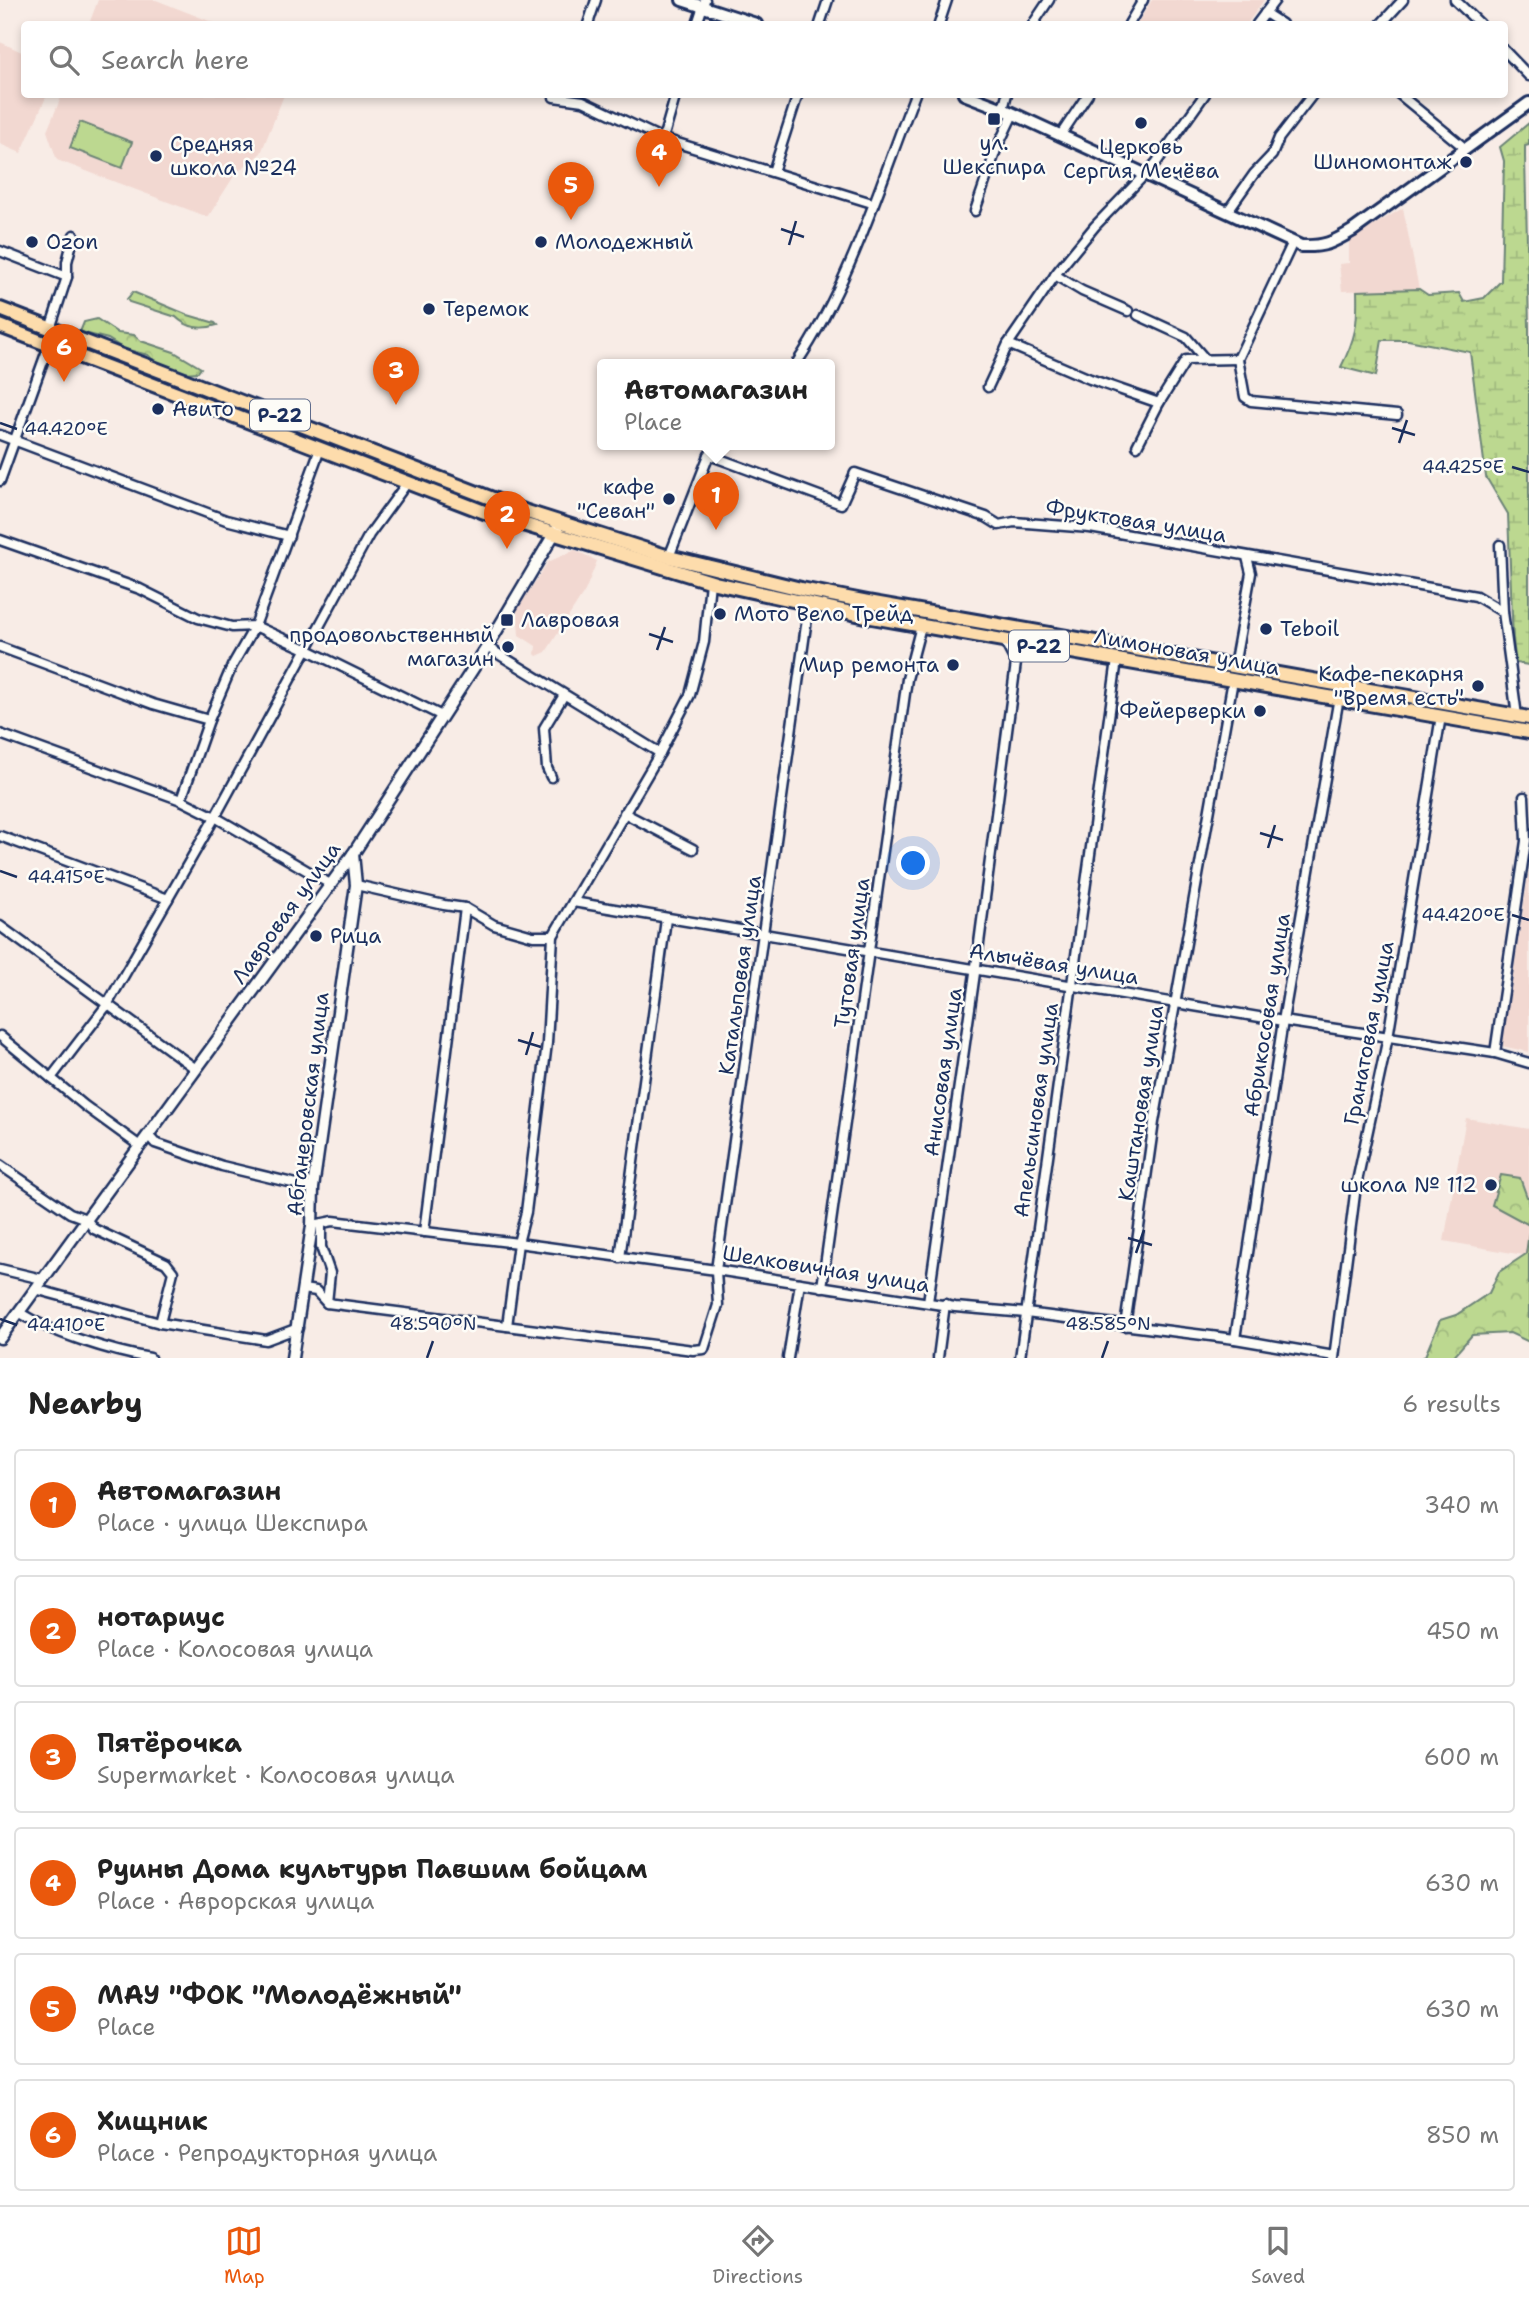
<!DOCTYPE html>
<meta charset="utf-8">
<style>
:root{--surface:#fff;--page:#f6f6f6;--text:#222;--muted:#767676;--line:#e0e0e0;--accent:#ea580c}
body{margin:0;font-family:"Shantell Sans",sans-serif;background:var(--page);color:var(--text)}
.you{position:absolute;left:914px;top:864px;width:24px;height:24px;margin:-18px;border:5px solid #fff;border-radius:50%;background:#1a73e8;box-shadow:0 0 0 10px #1a73e833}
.badge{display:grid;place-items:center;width:46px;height:46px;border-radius:50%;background:var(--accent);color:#fff;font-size:23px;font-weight:700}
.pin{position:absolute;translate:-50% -58px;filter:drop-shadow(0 2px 4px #0008)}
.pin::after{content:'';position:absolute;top:37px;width:24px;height:21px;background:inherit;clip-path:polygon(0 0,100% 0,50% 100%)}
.popup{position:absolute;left:597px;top:359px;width:238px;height:91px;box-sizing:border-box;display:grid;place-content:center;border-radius:7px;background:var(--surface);filter:drop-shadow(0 2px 5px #0005);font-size:23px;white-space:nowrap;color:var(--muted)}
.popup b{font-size:26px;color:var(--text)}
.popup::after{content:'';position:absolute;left:50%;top:100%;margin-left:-14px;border:14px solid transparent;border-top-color:var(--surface)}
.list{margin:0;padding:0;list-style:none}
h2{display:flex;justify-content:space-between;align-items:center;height:91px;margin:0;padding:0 28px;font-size:30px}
h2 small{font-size:23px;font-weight:400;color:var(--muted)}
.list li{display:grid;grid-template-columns:46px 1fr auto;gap:21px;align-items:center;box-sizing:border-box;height:112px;margin:0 14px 14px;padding:0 14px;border:2px solid var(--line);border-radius:7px}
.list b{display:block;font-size:26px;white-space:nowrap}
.list p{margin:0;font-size:23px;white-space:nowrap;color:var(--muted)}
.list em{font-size:23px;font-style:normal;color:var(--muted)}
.icon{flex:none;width:38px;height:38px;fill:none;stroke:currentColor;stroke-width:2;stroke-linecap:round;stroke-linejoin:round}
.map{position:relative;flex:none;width:1529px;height:1358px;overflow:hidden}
.search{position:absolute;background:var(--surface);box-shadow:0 4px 10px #0003;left:21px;right:21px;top:21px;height:77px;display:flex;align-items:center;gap:18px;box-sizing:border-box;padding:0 24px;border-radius:7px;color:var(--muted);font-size:26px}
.sheet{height:847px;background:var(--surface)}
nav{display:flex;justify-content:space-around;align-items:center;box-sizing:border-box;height:98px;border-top:2px solid var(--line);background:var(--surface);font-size:19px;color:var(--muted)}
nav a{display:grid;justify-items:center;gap:4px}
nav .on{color:var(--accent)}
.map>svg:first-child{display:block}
.built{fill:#f2d8d1}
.green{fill:#bcd890;stroke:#6c8477;stroke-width:2}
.forest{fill:url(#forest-crowns);stroke:#6c8477;stroke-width:2}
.wetland{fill:url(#wetland-marsh);stroke:#6c8477;stroke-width:2}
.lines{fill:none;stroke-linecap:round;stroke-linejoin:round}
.minor-casing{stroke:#1b2f5e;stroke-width:13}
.tertiary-casing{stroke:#1b2f5e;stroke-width:15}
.secondary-casing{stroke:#1b2f5e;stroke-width:16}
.trunk-casing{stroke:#1b2f5e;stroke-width:18}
.minor{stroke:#fdfcf7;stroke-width:8}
.tertiary{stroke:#fdfcf7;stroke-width:10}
.secondary{stroke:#fdfcf7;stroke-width:10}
.trunk{stroke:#fddcac;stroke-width:12}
.ticks{fill:none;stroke:#1b2f5e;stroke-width:2.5}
.poi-dot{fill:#1b2f5e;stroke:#fdfcf7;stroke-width:2.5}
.labels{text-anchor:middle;stroke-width:5;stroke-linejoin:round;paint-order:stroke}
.shield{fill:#fdfcf7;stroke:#5f6c8c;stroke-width:2}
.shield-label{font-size:19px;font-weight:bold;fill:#1b2f5e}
.poi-label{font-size:21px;fill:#1b2f5e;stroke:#fdfcf7;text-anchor:start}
.street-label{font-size:21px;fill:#1b2f5e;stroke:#fdfcf7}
.ticks-label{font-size:18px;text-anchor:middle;fill:#1b2f5e;stroke:#fdfcf7;stroke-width:5;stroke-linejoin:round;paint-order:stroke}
</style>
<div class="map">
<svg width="1529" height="1358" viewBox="0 0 1529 1358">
<defs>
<pattern id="forest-crowns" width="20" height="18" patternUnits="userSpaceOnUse" patternTransform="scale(1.75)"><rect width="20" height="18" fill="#bcd890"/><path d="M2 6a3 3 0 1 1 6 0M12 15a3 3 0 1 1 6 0" fill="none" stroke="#a1ba7f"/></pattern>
<pattern id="wetland-marsh" width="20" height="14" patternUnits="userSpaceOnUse" patternTransform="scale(1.75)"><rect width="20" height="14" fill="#bcd890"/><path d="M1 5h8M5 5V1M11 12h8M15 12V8" fill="none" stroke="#a1ba7f"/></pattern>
</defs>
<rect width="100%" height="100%" fill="#f8ece6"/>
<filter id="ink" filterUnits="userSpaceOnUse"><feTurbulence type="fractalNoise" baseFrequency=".0143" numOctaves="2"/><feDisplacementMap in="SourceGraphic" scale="14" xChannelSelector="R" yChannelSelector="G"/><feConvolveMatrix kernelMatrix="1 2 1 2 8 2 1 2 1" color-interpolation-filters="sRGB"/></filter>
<g filter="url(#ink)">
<g class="built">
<path d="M98 0H156L217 24H89Z"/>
<path d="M1152 0H1264L1247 24H1137Z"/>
<path d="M0 42 24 53V94L47 95 21 153 0 144Z"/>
<path d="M62 95H284L261 153 236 173 208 217 57 160 47 131Z"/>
<path d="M1403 208 1419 289 1342 291 1339 264 1349 263V240Z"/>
<path d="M575 550 597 561 585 591 546 652 537 656 535 654 536 646 519 635 517 610 548 562Z"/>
<path d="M1529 871V1052L1502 1046Z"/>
<path d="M1466 1118 1529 1129V1256L1444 1241Z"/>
</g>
<path class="green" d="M80 122 132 142 122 168 70 148Z"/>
<g class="forest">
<path d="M133 292 188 315 215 323 217 325C202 330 187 328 176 317L129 302 127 299Z"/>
<path d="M97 319 118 333 134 335 141 341 174 352 201 368 198 372 184 373 153 360 148 355 124 349 108 339 80 332 84 322Z"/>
<path d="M1501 1175 1520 1178 1527 1197H1529V1225L1492 1205Z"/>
<path d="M1529 1232V1342L1510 1333 1472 1335 1452 1358H1422L1425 1356 1440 1320 1456 1315 1489 1293 1499 1272 1526 1254Z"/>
</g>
<path class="wetland" d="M1529 123V145L1525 146V157L1529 327V665L1516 663 1513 641 1508 514 1486 477 1470 352 1408 340H1382L1376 376 1341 367C1356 337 1358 324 1357 291L1419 289 1428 295 1459 293 1464 302 1484 298 1501 281 1504 161 1500 147Z"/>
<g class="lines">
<g class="minor-casing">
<g id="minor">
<path d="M1455 0 1480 24"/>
<path d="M1265 13 1282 24"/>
<path d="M588 24 596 0"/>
<path d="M697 24 705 0"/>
<path d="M820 24 828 0"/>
<path d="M939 24 947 0"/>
<path d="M1033 24 1049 0"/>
<path d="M1129 24 1143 0"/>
<path d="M1257 24 1275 0"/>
<path d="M1381 24 1403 0"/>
<path d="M1504 50 1529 76"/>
<path d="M555 94 554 97 583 101 661 138 872 203"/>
<path d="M1399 94 1466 149"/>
<path d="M1003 109 1007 94"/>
<path d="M1060 136 1088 94"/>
<path d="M661 138 665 132 676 94"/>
<path d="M773 172 798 94"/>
<path d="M975 211 996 150 1013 114"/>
<path d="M1227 212 1254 174 1272 155 1279 138 1313 94"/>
<path d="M1293 242 1238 359 1245 397 1251 401 1397 415"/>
<path d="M0 251 67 277"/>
<path d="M1055 275 1082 291 1128 311"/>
<path d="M1138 315 1186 337 1205 359"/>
<path d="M50 329 67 277V262L74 235"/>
<path d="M1008 344 1090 379 1159 403"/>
<path d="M796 364C850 284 880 184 915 94"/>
<path d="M988 387 1008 344 1058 271 1095 226 1156 163 1205 94"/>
<path d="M0 435 226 520 289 536"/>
<path d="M1137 446 1159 403 1186 360 1238 359"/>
<path d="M709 455 841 504 855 473 986 517 999 525 1014 522 1090 528 1476 596 1503 612"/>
<path d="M0 481 49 345"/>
<path d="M0 540 140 589 198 618 232 627 255 626 308 650 442 716"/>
<path d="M1500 545 1503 612 1517 716"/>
<path d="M669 557 709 455 725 444"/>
<path d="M0 647 153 704 209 720"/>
<path d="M487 647 660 753"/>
<path d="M1234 666 1251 573 1247 557"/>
<path d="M0 734 181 800 215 817 330 884"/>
<path d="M551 777 547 768 544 728 564 695"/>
<path d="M181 800 209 720 232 666 255 626 320 449"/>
<path d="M624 813 693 849"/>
<path d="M0 836 168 899"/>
<path d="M356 885 444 905 465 908 494 925 533 936H553"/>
<path d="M573 902 1283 1021 1495 1053 1529 1063"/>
<path d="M0 926 196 1069"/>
<path d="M0 1036 85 1106 140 1146"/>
<path d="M1495 1053 1526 841 1524 797"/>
<path d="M51 1078 107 1005 215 817 369 535 407 483"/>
<path d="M148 1135 155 1143 222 1166 313 1188"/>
<path d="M0 1165 70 1213 86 1219 94 1229 166 1263 173 1272 160 1323"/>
<path d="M318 1224 333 1221 518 1243 716 1270 955 1307 1026 1313 1235 1339 1334 1356"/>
<path d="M321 1224V1247L330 1273 327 1303 693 1350 704 1349 718 1305 716 1270 809 604"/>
<path d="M424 1232 465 908"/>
<path d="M620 1258 666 919"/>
<path d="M0 1269 42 1279"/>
<path d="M822 1287 907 679 921 626"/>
<path d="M35 1289 160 1323 266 1340 298 1328"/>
<path d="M303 1289 316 1291 327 1303"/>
<path d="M928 1302 976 966 1016 663 1004 640"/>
<path d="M19 1312C48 1332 114 1352 150 1358"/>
<path d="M507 1326 518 1243 526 1212 547 1043 553 936 660 753 690 695 704 642 710 582"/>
<path d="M1125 1326 1154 1122 1233 680"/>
<path d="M1235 1339 1283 1021 1339 697"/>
<path d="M788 1358 800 1283"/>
<path d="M938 1358 945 1304"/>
<path d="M1020 1358 1117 660"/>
<path d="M1334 1358 1356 1186 1388 1037 1441 716"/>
</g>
</g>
<g class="tertiary-casing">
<g id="tertiary">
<path d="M0 1338 353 854 487 647 557 529"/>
<path d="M292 1358 312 1226 313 1188 356 885 353 854"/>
</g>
</g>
<g class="secondary-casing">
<g id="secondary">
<path d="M682 0 756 24"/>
<path d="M964 94 1003 109 1301 246C1324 247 1332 243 1352 231L1529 103"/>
</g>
</g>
<g class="trunk-casing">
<g id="trunk">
<path d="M0 309 524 511 669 557 801 589 868 602 1529 718"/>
<path d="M0 326 487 513 715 583 866 616 1529 732"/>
</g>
</g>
<use href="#minor" class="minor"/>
<use href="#tertiary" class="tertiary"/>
<use href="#secondary" class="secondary"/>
<use href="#trunk" class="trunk"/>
</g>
</g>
<path class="ticks" d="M781 229 804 237M789 245 796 221M0 423 17 429M1392 428 1415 435M1399 443 1407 420M1512 467 1529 472M649 634 673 642M657 650 665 627M1260 833 1283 840M1268 848 1275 825M0 871 17 877M1512 915 1529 920M518 1040 541 1047M526 1055 533 1032M1128 1238 1152 1245M1136 1253 1144 1230M0 1319 17 1325M427 1358 433 1341M1102 1358 1108 1341"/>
<g class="poi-dot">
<rect x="987" y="112" width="14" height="14" rx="3.5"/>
<circle cx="1141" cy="123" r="7"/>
<circle cx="156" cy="156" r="7"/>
<circle cx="1466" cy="162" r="7"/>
<circle cx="32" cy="242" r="7"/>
<circle cx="541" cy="242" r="7"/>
<circle cx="429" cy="309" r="7"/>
<circle cx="158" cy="409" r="7"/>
<circle cx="669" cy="499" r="7"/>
<circle cx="720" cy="614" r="7"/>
<rect x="500" y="613" width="14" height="14" rx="3.5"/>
<circle cx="1266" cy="629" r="7"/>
<circle cx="508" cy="647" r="7"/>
<circle cx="953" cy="665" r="7"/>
<circle cx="1478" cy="686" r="7"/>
<circle cx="1260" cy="711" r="7"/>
<circle cx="316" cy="936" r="7"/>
<circle cx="1491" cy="1185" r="7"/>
</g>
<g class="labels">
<g class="shield">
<rect x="250" y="399.5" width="60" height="31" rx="5"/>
<rect x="1009" y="630.5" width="60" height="31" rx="5"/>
</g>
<g class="shield-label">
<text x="280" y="422">Р-22</text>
<text x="1039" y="653">Р-22</text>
</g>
<g class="poi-label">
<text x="994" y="150" text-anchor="middle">ул.<tspan x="994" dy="24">Шекспира</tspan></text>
<text x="170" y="151">Средняя<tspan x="170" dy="24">школа №24</tspan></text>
<text x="1141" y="154" text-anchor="middle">Церковь<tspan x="1141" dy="24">Сергия Мечёва</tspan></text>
<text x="1452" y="169" text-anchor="end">Шиномонтаж</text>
<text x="46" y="249">Ozon</text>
<text x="555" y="249">Молодежный</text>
<text x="443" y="316">Теремок</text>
<text x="172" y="416">Авито</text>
<text x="655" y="494" text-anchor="end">кафе<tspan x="655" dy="24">"Севан"</tspan></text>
<text x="734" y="621">Мото Вело Трейд</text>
<text x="521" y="627">Лавровая</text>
<text x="1280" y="636">Teboil</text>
<text x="494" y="642" text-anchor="end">продовольственный<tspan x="494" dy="24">магазин</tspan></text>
<text x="939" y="672" text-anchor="end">Мир ремонта</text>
<text x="1464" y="681" text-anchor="end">Кафе-пекарня<tspan x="1464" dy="24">"Время есть"</tspan></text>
<text x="1246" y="718" text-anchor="end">Фейерверки</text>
<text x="330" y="943">Рица</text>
<text x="1477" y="1192" text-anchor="end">школа № 112</text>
</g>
<g class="street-label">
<text transform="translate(1136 521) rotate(9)" y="7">Фруктовая улица</text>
<text transform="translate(1187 652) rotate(10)" y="7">Лимоновая улица</text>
<text transform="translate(286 913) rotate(-54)" y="7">Лавровая улица</text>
<text transform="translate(852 953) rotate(-82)" y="7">Тутовая улица</text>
<text transform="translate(1054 964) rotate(9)" y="7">Алычёвая улица</text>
<text transform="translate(740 975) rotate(-82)" y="7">Катальповая улица</text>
<text transform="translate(1267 1015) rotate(-81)" y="7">Абрикосовая улица</text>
<text transform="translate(1369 1033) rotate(-79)" y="7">Гранатовая улица</text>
<text transform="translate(943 1072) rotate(-82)" y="7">Анисовая улица</text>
<text transform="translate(1141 1103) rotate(-81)" y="7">Каштановая улица</text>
<text transform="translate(308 1104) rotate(-83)" y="7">Абганеровская улица</text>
<text transform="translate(1036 1110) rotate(-82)" y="7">Апельсиновая улица</text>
<text transform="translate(826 1269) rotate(9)" y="7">Шелковичная улица</text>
</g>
</g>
<g class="ticks-label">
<text x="66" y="435">44.420°E</text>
<text x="1463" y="473">44.425°E</text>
<text x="66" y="883">44.415°E</text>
<text x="1463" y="921">44.420°E</text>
<text x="433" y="1330">48.590°N</text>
<text x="1108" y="1330">48.585°N</text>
<text x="66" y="1331">44.410°E</text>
</g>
</svg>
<div class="you"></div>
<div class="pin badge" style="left:716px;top:530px">1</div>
<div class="popup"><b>Автомагазин</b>Place</div>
<div class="pin badge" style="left:507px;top:549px">2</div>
<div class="pin badge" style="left:396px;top:405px">3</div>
<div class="pin badge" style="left:659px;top:187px">4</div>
<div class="pin badge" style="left:571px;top:220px">5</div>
<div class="pin badge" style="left:64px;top:382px">6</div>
<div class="search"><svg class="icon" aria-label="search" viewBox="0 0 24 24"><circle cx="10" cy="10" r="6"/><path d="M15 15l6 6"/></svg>Search here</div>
</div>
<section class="sheet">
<h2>Nearby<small>6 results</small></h2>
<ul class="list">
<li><span class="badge">1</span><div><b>Автомагазин</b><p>Place · улица Шекспира</p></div><em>340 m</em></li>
<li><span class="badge">2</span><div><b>нотариус</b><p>Place · Колосовая улица</p></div><em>450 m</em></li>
<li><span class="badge">3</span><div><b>Пятёрочка</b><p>Supermarket · Колосовая улица</p></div><em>600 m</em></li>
<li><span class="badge">4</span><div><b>Руины Дома культуры Павшим бойцам</b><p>Place · Аврорская улица</p></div><em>630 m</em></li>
<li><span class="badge">5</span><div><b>МАУ &quot;ФОК &quot;Молодёжный&quot;</b><p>Place</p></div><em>630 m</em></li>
<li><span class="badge">6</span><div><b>Хищник</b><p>Place · Репродукторная улица</p></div><em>850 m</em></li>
</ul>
</section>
<nav>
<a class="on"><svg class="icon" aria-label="map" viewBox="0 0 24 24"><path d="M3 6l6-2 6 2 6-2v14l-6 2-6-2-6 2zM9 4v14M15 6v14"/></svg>Map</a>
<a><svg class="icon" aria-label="directions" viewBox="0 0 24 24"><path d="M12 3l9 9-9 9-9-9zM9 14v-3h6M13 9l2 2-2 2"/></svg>Directions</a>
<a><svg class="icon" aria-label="saved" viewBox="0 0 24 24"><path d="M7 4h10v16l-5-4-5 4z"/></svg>Saved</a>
</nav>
